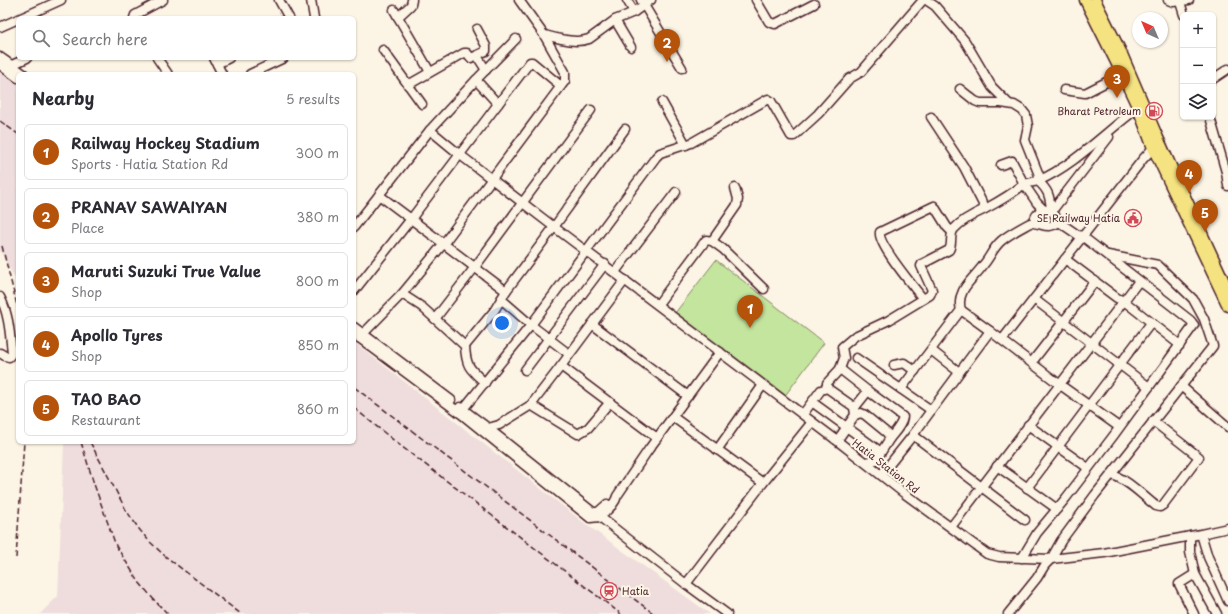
<!DOCTYPE html>
<meta charset="utf-8">
<style>
:root{--surface:#fff;--page:#f2f2f3;--text:#2b2b33;--muted:#7c7c81;--line:#e1e1e2;--accent:#b45309}
body{margin:0;font-family:"Playpen Sans",sans-serif;background:var(--page);color:var(--text)}
.controls{position:absolute;right:12px;top:12px;display:grid;overflow:hidden;border-radius:6px;box-shadow:0 1px 3px #0004}
.controls button{width:36px;height:36px;display:grid;place-items:center;padding:0;border:0;border-bottom:1px solid var(--line);background:var(--surface);color:var(--text);font:20px sans-serif}
.compass{position:absolute;left:1132px;top:12px;width:36px;height:36px;border-radius:50%;background:var(--surface);box-shadow:0 1px 3px #0004;rotate:316deg}
.you{position:absolute;left:502px;top:323px;width:14px;height:14px;margin:-10px;border:3px solid #fff;border-radius:50%;background:#1a73e8;box-shadow:0 0 0 6px #1a73e833}
.badge{display:grid;place-items:center;width:26px;height:26px;border-radius:50%;background:var(--accent);color:#fff;font-size:13px;font-weight:700}
.pin{position:absolute;translate:-50% -33px;filter:drop-shadow(0 1px 2px #0008)}
.pin::after{content:'';position:absolute;top:21px;width:14px;height:12px;background:inherit;clip-path:polygon(0 0,100% 0,50% 100%)}
.list{margin:0;padding:0;list-style:none}
h2{display:flex;justify-content:space-between;align-items:center;height:52px;margin:0;padding:0 16px;font-size:17px}
h2 small{font-size:13px;font-weight:400;color:var(--muted)}
.list li{display:grid;grid-template-columns:26px 1fr auto;gap:12px;align-items:center;box-sizing:border-box;height:56px;margin:0 8px 8px;padding:0 8px;border:1px solid var(--line);border-radius:6px}
.list b{display:block;font-size:15px;white-space:nowrap}
.list p{margin:0;font-size:13px;white-space:nowrap;color:var(--muted)}
.list em{font-size:13px;font-style:normal;color:var(--muted)}
.icon{flex:none;width:22px;height:22px;fill:none;stroke:currentColor;stroke-width:2;stroke-linecap:round;stroke-linejoin:round}
.map{position:relative;flex:none;width:1228px;height:614px;overflow:hidden}
.search{position:absolute;background:var(--surface);box-shadow:0 1px 3px #0004;left:16px;top:16px;width:340px;height:44px;display:flex;align-items:center;gap:10px;box-sizing:border-box;padding:0 14px;border-radius:6px;color:var(--muted);font-size:15px}
.panel{position:absolute;background:var(--surface);box-shadow:0 1px 3px #0004;left:16px;top:72px;width:340px;height:372px;border-radius:6px}
.map>svg:first-child{display:block}
.built{fill:#efdddd}
.green{fill:#c4e59e;stroke:#878264}
.lines{fill:none;stroke-linecap:round;stroke-linejoin:round}
.minor-casing{stroke:#4a1f2b;stroke-width:11}
.major-casing{stroke:#4a1f2b;stroke-width:13}
.minor{stroke:#fcf5e5;stroke-width:8}
.major{stroke:#f5e382;stroke-width:10}
.rail{stroke:#4a1f2b;stroke-width:1.5;stroke-dasharray:6 3;stroke-linecap:butt}
.labels{text-anchor:middle;stroke-width:4;stroke-linejoin:round;paint-order:stroke}
.poi-label{font-size:10px;fill:#4a1f2b;stroke:#fcf5e5;text-anchor:end}
.street-label{font-size:10px;fill:#4a1f2b;stroke:#fcf5e5}
</style>
<div class="map">
<svg width="1228" height="614" viewBox="0 0 1228 614">
<rect width="100%" height="100%" fill="#fcf5e5"/>
<filter id="ink" filterUnits="userSpaceOnUse"><feTurbulence type="fractalNoise" baseFrequency=".025" numOctaves="2"/><feDisplacementMap in="SourceGraphic" scale="8" xChannelSelector="R" yChannelSelector="G"/><feConvolveMatrix kernelMatrix="1 2 1 2 8 2 1 2 1" color-interpolation-filters="sRGB"/></filter>
<g filter="url(#ink)">
<g class="built">
<path d="M0 71 18 84V284L0 251Z"/>
<path d="M354 342 587 525 710 614H40L58 596 64 442H354Z"/>
</g>
<path class="green" d="M716 260 824 343 784 397 675 313Z"/>
<g class="lines">
<g class="minor-casing">
<g id="minor">
<path d="M279 0 289 18"/>
<path d="M311 0 314 18"/>
<path d="M519 0 544 35 565 72V81L561 86"/>
<path d="M627 0 634 12"/>
<path d="M641 0 682 68"/>
<path d="M756 0 769 22 775 24 814 4"/>
<path d="M926 0 935 6 965 41 992 87 1008 103"/>
<path d="M1168 0 1173 2 1189 0"/>
<path d="M1180 2 1184 15"/>
<path d="M394 10 430 72"/>
<path d="M398 17 411 5 412 0"/>
<path d="M21 18 61 0"/>
<path d="M134 18 135 15 163 0"/>
<path d="M615 20 631 47"/>
<path d="M0 27 18 19"/>
<path d="M544 35C557 38 575 44 589 39L615 20 634 12 651 0"/>
<path d="M383 50 422 104"/>
<path d="M477 56 486 70"/>
<path d="M0 57 24 74"/>
<path d="M157 58 168 74"/>
<path d="M214 58 222 74"/>
<path d="M217 64 229 58"/>
<path d="M0 65 18 78"/>
<path d="M7 70 12 65 27 58"/>
<path d="M250 74 284 58"/>
<path d="M1213 79 1228 69"/>
<path d="M476 80 516 39"/>
<path d="M408 85 464 53H467L471 58 486 51V46L477 29"/>
<path d="M960 89 975 101 980 103H1001L1014 105 1022 110 1026 115 1028 126 1025 140 1039 175 1038 181 1024 184 1037 203 1042 208 1040 210"/>
<path d="M1064 90 1085 93 1122 74"/>
<path d="M662 102 686 145"/>
<path d="M931 117 964 167 985 208"/>
<path d="M1210 117 1226 172 1228 186"/>
<path d="M1034 222C1035 213 1042 208 1051 210 1050 196 1048 190 1038 181 1076 164 1104 133 1138 108"/>
<path d="M354 227 430 130 459 154 554 227 835 439 905 494 987 554 999 557 1051 559 1104 553 1201 534 1228 528"/>
<path d="M712 241 737 205 738 199 735 188"/>
<path d="M1065 259 1117 298 1124 301 1180 345"/>
<path d="M615 272 676 192"/>
<path d="M625 280 561 366 657 438"/>
<path d="M354 291 411 219 379 195"/>
<path d="M506 291 554 227 625 129"/>
<path d="M402 294 444 243 561 86 532 62H530L498 104"/>
<path d="M0 297C9 314 10 334 12 353L9 357 5 356 0 353"/>
<path d="M501 299 531 325 569 354"/>
<path d="M923 299C915 288 877 244 880 232L934 206 947 227 952 232"/>
<path d="M1034 299 1149 387"/>
<path d="M658 304 706 240 712 241 723 249 764 289"/>
<path d="M435 319 475 267 591 110"/>
<path d="M592 324 688 396"/>
<path d="M354 327 451 400"/>
<path d="M990 331 961 310C955 290 975 278 984 264 990 257 993 248 1001 241 1009 234 1021 228 1030 223 1042 222 1046 231 1059 222"/>
<path d="M354 334 460 413 590 518 600 517C606 511 615 505 617 496L649 449 720 352"/>
<path d="M359 338 402 294 422 307 465 346 494 311 506 291 411 219 498 104 476 80 430 130"/>
<path d="M1002 340 1143 159 1153 148 1157 146"/>
<path d="M465 346C466 367 470 369 485 383"/>
<path d="M931 350 959 372"/>
<path d="M856 358 931 410"/>
<path d="M1032 362 1095 281"/>
<path d="M894 365 904 363 915 371"/>
<path d="M840 369 844 358 842 347 855 336 889 320 930 295 932 290 921 266 922 264 949 250C953 244 949 235 954 229 962 220 974 214 985 209 998 202 1012 194 1024 184L1012 161 1001 165"/>
<path d="M525 370 605 264"/>
<path d="M1181 386 1228 427"/>
<path d="M827 388V383L840 369 868 391 856 406 854 407"/>
<path d="M901 389 961 310"/>
<path d="M868 391 903 417C902 425 895 432 890 438"/>
<path d="M812 402 881 452"/>
<path d="M531 405 578 434 588 428 610 402"/>
<path d="M460 407 488 428 593 512H598L607 504"/>
<path d="M460 413 531 325 656 157 660 153 691 143 768 99 771 101 791 136H794L818 114 849 79 861 72 923 0"/>
<path d="M803 414 821 390 827 388 854 407 855 415 839 438 835 439"/>
<path d="M855 415 861 413 865 415 887 433 890 438 876 460 866 462"/>
<path d="M673 417 763 483"/>
<path d="M1028 425 1088 468"/>
<path d="M488 428 499 425 531 405 561 366"/>
<path d="M913 435 1025 520"/>
<path d="M717 450 763 385"/>
<path d="M997 466 1057 509"/>
<path d="M881 475 913 435 990 331 1059 384 1119 427"/>
<path d="M1111 475C1125 477 1144 497 1156 506L1160 507 1163 505 1199 457 1153 421"/>
<path d="M1027 488 1151 323"/>
<path d="M600 517 686 584 727 614"/>
<path d="M951 527 1139 281"/>
<path d="M1201 534 1208 557 1228 601"/>
<path d="M1190 536V552L1195 574 1217 614"/>
<path d="M1022 558 1037 533 1066 498 1114 435 1168 361 1194 325 1190 320 1082 236 1078 235 1059 222 1052 211 1109 137"/>
<path d="M686 584 763 483 812 422"/>
<path d="M1008 614 1037 578 1045 565 1051 559 1061 541 1095 495 1213 346 1204 319 1193 299 1158 265 1108 255"/>
<path d="M1194 614 1179 584 1195 574"/>
</g>
</g>
<g class="major-casing">
<g id="major">
<path d="M1085 0 1122 74 1138 108 1153 148 1228 306"/>
<path d="M1095 0 1121 52 1158 138 1228 290"/>
</g>
</g>
<use href="#minor" class="minor"/>
<use href="#major" class="major"/>
<g class="rail">
<path d="M0 121 18 134"/>
<path d="M2 246 18 309"/>
<path d="M354 387 654 614"/>
<path d="M354 408 397 443 621 614"/>
<path d="M81 442 94 484 116 546 139 582 155 601 168 614"/>
<path d="M90 442 126 510 139 529 149 541 165 556 241 614"/>
<path d="M16 558 24 442"/>
</g>
</g>
</g>
<defs>
<g id="fuel-ring" transform="scale(0.9)"><circle r="9.5" fill="#fcf5e5" stroke="#d1495b" stroke-width="1.5"/><path d="M-5.5-6h7V0h2V4h1.3V-2.5L3-4.5l.8-.8L6-3V5H2.5V1h-1V6h-7ZM-4.2-4.7v3.2H.2V-4.7Z" fill="#d1495b"/></g>
<g id="civic-ring" transform="scale(0.9)"><circle r="9.5" fill="#fcf5e5" stroke="#d1495b" stroke-width="1.5"/><path d="M-.6-6.5H3V-4.5H.6V-3L4-1V1h2V6H-6V1h2V-1L-.6-3ZM-1.2 2.5V6h2.4V2.5Z" fill="#d1495b"/></g>
<g id="station-ring" transform="scale(0.9)"><circle r="9.5" fill="#fcf5e5" stroke="#d1495b" stroke-width="1.5"/><path d="M-3-6H3Q5-6 5-4V2Q5 4 3 4L4.5 6H3L1.5 4h-3L-3 6H-4.5L-3 4Q-5 4-5 2V-4Q-5-6-3-6ZM-3.5-4v3h7v-3ZM-3.5 1v1.5H-2V1ZM2 1v1.5H3.5V1Z" fill="#d1495b"/></g>
</defs>
<g fill-rule="evenodd">
<use href="#fuel-ring" x="1154" y="111"/>
<use href="#civic-ring" x="1133" y="218"/>
<use href="#station-ring" x="609" y="591"/>
</g>
<g class="labels">
<g class="poi-label">
<text x="1141" y="115">Bharat Petroleum</text>
<text x="1120" y="222">SE Railway Hatia</text>
<text x="622" y="595" text-anchor="start">Hatia</text>
</g>
<g class="street-label">
<text transform="translate(886 466) rotate(38)" y="4">Hatia Station Rd</text>
</g>
</g>
</svg>
<div class="controls">
<button>+</button>
<button>−</button>
<button><svg class="icon" aria-label="layers" viewBox="0 0 24 24"><path d="M12 4l9 5-9 5-9-5zM3 14l9 5 9-5"/></svg></button>
</div>
<svg class="compass" viewBox="-18 -18 36 36"><path d="M0-13l5 13h-10z" fill="#e53935"/><path d="M0 13l5-13h-10z" fill="#7c7c81"/></svg>
<div class="you"></div>
<div class="pin badge" style="left:750px;top:328px">1</div>
<div class="pin badge" style="left:667px;top:62px">2</div>
<div class="pin badge" style="left:1117px;top:98px">3</div>
<div class="pin badge" style="left:1189px;top:193px">4</div>
<div class="pin badge" style="left:1205px;top:232px">5</div>
<div class="search"><svg class="icon" aria-label="search" viewBox="0 0 24 24"><circle cx="10" cy="10" r="6"/><path d="M15 15l6 6"/></svg>Search here</div>
<section class="panel">
<h2>Nearby<small>5 results</small></h2>
<ul class="list">
<li><span class="badge">1</span><div><b>Railway Hockey Stadium</b><p>Sports · Hatia Station Rd</p></div><em>300 m</em></li>
<li><span class="badge">2</span><div><b>PRANAV SAWAIYAN</b><p>Place</p></div><em>380 m</em></li>
<li><span class="badge">3</span><div><b>Maruti Suzuki True Value</b><p>Shop</p></div><em>800 m</em></li>
<li><span class="badge">4</span><div><b>Apollo Tyres</b><p>Shop</p></div><em>850 m</em></li>
<li><span class="badge">5</span><div><b>TAO BAO</b><p>Restaurant</p></div><em>860 m</em></li>
</ul>
</section>
</div>
